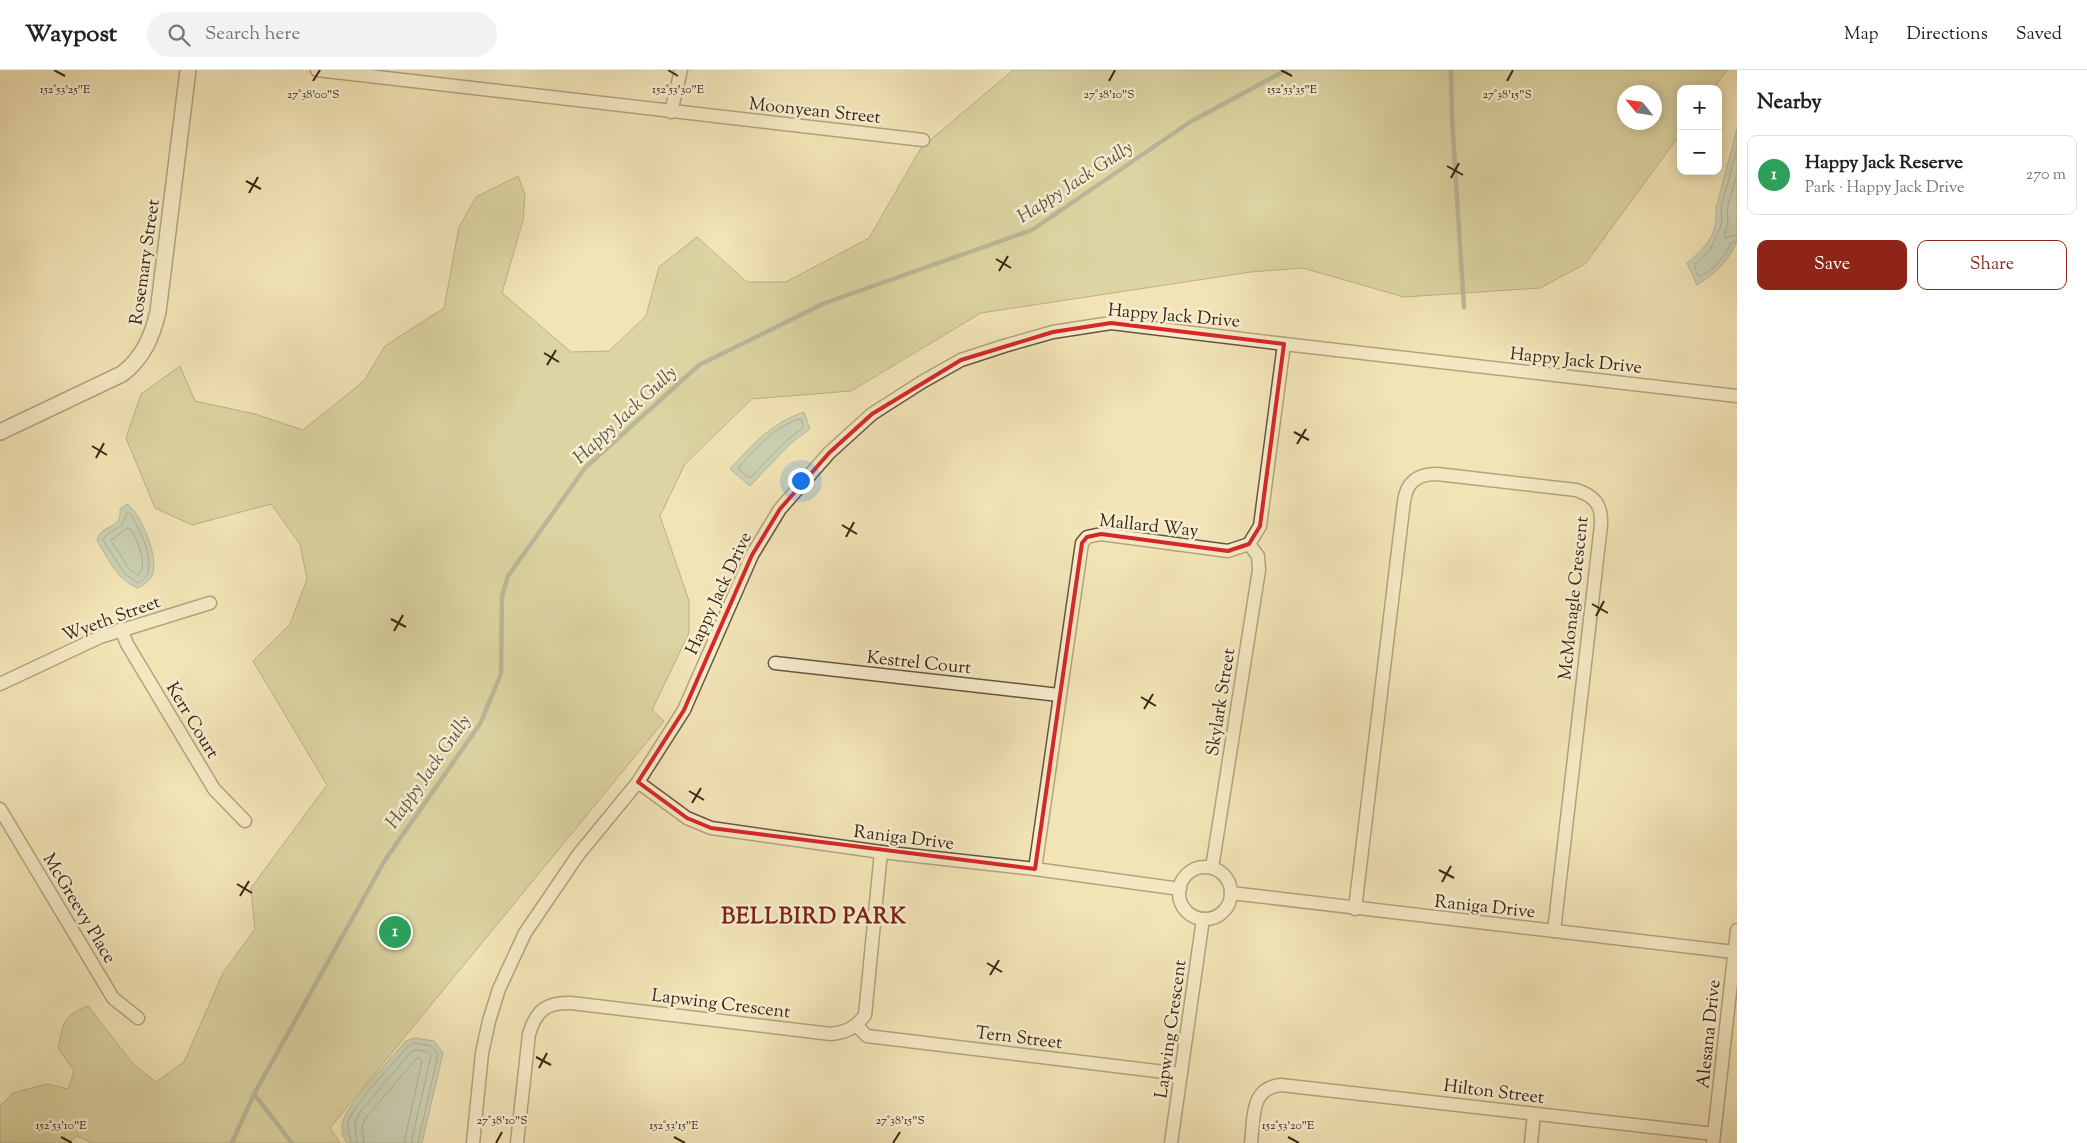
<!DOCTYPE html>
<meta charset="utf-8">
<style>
:root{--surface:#fff;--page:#f2f2f2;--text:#222;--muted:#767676;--line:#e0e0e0;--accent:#8f2418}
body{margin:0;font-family:"Sorts Mill Goudy",serif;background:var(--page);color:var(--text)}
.controls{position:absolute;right:15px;top:15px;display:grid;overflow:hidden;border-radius:10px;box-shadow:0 2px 12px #0003}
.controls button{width:45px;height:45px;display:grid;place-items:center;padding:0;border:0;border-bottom:1px solid var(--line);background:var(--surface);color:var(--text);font:25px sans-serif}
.compass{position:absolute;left:1617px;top:15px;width:45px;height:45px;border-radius:50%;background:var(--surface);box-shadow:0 2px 12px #0003;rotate:300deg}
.you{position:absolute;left:800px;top:410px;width:18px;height:18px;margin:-12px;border:4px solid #fff;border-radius:50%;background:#1a73e8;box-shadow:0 0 0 8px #1a73e833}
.badge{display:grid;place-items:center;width:32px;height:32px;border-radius:50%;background:var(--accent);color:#fff;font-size:16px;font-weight:700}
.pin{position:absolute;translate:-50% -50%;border:2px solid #fff;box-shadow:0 1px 5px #0006}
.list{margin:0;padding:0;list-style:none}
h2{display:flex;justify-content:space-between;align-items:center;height:65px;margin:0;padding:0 20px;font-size:21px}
h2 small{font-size:16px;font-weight:400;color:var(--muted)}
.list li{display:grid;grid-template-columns:32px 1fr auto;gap:15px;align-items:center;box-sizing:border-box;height:80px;margin:0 10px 10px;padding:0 10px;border:1px solid var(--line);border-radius:10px}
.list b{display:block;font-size:19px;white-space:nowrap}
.list p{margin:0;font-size:16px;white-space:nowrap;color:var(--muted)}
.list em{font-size:16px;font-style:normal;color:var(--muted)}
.actions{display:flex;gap:10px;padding:15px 20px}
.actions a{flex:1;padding:11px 0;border:1px solid var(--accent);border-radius:10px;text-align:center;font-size:18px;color:var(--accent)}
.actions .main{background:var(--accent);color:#fff}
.icon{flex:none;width:28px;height:28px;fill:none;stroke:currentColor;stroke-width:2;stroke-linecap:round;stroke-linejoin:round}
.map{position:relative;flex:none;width:1737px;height:1073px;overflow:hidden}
header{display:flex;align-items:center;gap:30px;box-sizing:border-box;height:70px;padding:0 25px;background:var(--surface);border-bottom:1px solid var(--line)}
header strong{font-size:24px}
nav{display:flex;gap:28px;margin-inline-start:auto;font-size:18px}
.search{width:350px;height:45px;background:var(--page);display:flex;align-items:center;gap:12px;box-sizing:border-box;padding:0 18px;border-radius:28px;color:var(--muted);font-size:19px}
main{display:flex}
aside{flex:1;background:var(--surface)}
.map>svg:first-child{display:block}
.green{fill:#c0c28a;stroke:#7c744f;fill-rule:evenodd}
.water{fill:#9dbdb6;stroke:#758175}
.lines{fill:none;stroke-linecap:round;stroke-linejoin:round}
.shore{stroke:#6b7265;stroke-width:1}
.stream{stroke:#758175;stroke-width:4.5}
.minor-casing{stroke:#67563d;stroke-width:15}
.tertiary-casing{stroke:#67563d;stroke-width:18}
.minor{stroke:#f7edd0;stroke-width:12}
.tertiary{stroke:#f7edd0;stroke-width:15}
.marked{fill:none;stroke:#d62828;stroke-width:4;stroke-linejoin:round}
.ticks{fill:none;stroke:#392714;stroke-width:2}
.labels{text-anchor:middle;stroke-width:5;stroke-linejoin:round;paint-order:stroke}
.street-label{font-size:18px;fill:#392714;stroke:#f7edd0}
.water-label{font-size:19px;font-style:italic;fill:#575445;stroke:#f7edd0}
.district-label{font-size:22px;font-weight:bold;letter-spacing:1px;fill:#7a1f14;stroke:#f7edd0}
.ticks-label{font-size:12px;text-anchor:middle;fill:#392714;stroke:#f7edd0;stroke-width:5;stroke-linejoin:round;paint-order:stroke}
</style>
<header>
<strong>Waypost</strong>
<div class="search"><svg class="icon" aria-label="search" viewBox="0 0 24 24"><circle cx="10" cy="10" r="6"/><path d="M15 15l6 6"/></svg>Search here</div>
<nav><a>Map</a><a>Directions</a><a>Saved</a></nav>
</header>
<main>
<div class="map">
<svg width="1737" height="1073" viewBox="0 0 1737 1073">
<rect width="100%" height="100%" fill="#f2e4b7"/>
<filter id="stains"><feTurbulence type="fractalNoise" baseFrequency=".004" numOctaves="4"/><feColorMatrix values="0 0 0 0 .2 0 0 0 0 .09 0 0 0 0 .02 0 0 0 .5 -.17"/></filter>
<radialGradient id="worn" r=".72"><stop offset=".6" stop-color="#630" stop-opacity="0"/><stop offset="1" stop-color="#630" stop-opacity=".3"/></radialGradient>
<path class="green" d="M1013 0H1727L1713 19H1681V63L1585 194 1540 218 1404 227 1303 198 1251 202 981 243 851 321 752 329 685 394 660 446 689 531V563L652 640 664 651 330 1058 340 1073H92L77 1066 67 1073H0V1036L13 1023 47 1014 68 1019 74 1001 58 978C64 952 62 946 88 936L134 995 156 1012 184 992 223 903 255 859 251 818 327 715 253 591 290 554 307 509 300 474 271 434 192 455 155 438 126 368 141 324 180 296 195 331 255 344 303 360 364 311 385 276 444 238 459 157 476 127 518 106 525 125 523 150 502 223 571 282 609 281 646 246 659 197 697 167 747 212H786L869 168 921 78ZM1624 22H1654V52H1624Z"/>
<g class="water">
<path d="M1737 59V171C1728 192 1716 203 1697 215L1687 193C1706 177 1718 165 1716 138Z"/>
<path d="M804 342 810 359 790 374 750 416 730 399C754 373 770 354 804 342Z"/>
<path d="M127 434C141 443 160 489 152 505 149 512 144 515 138 518 118 511 107 488 97 470 101 453 122 461 120 439Z"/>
<path d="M414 968 434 971 443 983 422 1073H347C342 1066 341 1059 343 1051 347 1034 393 986 406 971Z"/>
</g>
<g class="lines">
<g class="shore">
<path d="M1737 79 1721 138 1722 153 1710 180 1694 195 1698 206H1701C1715 198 1724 188 1731 173L1737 171"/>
<path d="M1737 103 1727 139 1728 152 1724 166 1726 168 1737 165"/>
<path d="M799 349 802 350 803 358 787 370 751 407H748L739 400V397C756 378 774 357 799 349Z"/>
<path d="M128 443 131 444C139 460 163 502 138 513L125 504 103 470 106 465 121 456Z"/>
<path d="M128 458 131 459C137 471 149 494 138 505L130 500 111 471Z"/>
<path d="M351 1073C350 1065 346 1058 349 1050 356 1031 394 993 408 976L415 973 431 976 438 984 418 1073"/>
<path d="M357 1073C356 1058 352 1057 360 1042L412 981 416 980 428 982 431 986 411 1073"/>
<path d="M364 1073 362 1056 367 1046 418 987 422 991 404 1073"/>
</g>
<g class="stream">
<path d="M1451 0 1452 48 1464 237"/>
<path d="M254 1024 292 1073"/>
<path d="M232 1073 254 1024 385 790 480 654 501 604 502 526 508 506 585 398 699 295 825 233 1032 160 1190 52 1286 0"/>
</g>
<g class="minor-casing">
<g id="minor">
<path d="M317 0 923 70"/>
<path d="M671 42 681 0"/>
<path d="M121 559 127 574 214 719 245 751"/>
<path d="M775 593 1059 625"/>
<path d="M0 614 100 567 210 533"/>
<path d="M638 712 687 748 711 758 881 782 1035 799 1180 819"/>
<path d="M0 739 113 928 138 948"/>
<circle cx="1205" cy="823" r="26"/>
<path d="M1212 798 1259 500 1258 486 1249 474"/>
<path d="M1035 799 1082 473 1087 467 1101 464 1228 481 1249 474 1260 456 1284 274"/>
<path d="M1231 823 1734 882"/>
<path d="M1355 839 1404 431C1407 411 1418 404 1437 404L1576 420C1595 426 1602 435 1601 455L1554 861"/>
<path d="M857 956 867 966 1181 1004"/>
<path d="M473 1073 482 983 489 951 499 919 525 863 578 785 638 712 684 640 752 485 780 439 829 383 872 344 922 312 961 290 1004 276 1053 262 1111 253 1284 274 1737 326"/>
<path d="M517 1073 529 964C536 941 546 932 571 933L831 964C847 962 855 958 865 945L881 782"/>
<path d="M1171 1073 1203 849"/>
<path d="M1251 1073C1254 1048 1250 1018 1281 1015L1714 1064"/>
<path d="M1531 1073 1534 1044"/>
<path d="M1713 1073 1737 860"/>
</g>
</g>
<g class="tertiary-casing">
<path id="tertiary" d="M0 362 122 304C143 288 152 267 158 242L188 0"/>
</g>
<use href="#minor" class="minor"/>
<use href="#tertiary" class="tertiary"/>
</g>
<path d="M0 0H1737V1073H0ZM1111 253 1284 274 1260 456 1249 474 1228 481 1101 464 1087 467 1082 473 1035 799 711 758 687 748 638 712 684 640 752 485 780 439 829 383 872 344 961 290 1053 262Z" fill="#f2e4b7" fill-opacity=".55" fill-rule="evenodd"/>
<path class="marked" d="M1111 253 1284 274 1260 456 1249 474 1228 481 1101 464 1087 467 1082 473 1035 799 711 758 687 748 638 712 684 640 752 485 780 439 829 383 872 344 961 290 1053 262Z"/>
<path class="ticks" d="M54 0 65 6M668 0 678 6M1281 0 1292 6M313 11 320 0M1109 11 1115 0M1507 11 1513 0M1447 96 1463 105M1451 108 1459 93M246 111 261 119M249 123 258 107M996 189 1011 198M999 201 1008 186M544 283 559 292M547 295 556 280M1294 362 1309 370M1297 374 1306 359M92 376 107 385M96 388 104 373M842 455 857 464M846 467 854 452M1592 534 1608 543M1596 546 1604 531M391 549 406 557M394 561 403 545M1141 627 1156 636M1144 639 1153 624M689 721 704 730M692 733 701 718M1439 800 1454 808M1442 812 1451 796M237 814 252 823M240 826 249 811M987 893 1002 902M990 905 999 890M536 987 551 995M539 998 547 983M61 1067 72 1073M674 1067 685 1073M1288 1067 1299 1073M496 1073 502 1062M893 1073 900 1062"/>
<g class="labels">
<g class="street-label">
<text transform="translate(815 40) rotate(6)" y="6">Moonyean Street</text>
<text transform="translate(144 192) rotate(-82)" y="6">Rosemary Street</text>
<text transform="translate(1174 245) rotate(5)" y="6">Happy Jack Drive</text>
<text transform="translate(1576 290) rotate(6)" y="6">Happy Jack Drive</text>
<text transform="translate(1149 455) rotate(6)" y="6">Mallard Way</text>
<text transform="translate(718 523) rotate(-65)" y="6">Happy Jack Drive</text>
<text transform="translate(1573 528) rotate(-84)" y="6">McMonagle Crescent</text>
<text transform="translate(111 548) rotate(-20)" y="6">Wyeth Street</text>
<text transform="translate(919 592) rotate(6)" y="6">Kestrel Court</text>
<text transform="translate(1220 632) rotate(-81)" y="6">Skylark Street</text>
<text transform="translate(193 650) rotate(59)" y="6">Kerr Court</text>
<text transform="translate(904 767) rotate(7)" y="6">Raniga Drive</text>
<text transform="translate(1485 836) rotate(6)" y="6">Raniga Drive</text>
<text transform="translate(80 838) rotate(59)" y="6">McGreevy Place</text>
<text transform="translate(721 933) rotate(7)" y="6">Lapwing Crescent</text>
<text transform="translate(1170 959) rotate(-82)" y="6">Lapwing Crescent</text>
<text transform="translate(1708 964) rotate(-84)" y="6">Alesana Drive</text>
<text transform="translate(1019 967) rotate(7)" y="6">Tern Street</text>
<text transform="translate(1494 1021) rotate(7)" y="6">Hilton Street</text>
</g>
<g class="water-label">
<text transform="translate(1074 111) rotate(-33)" y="7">Happy Jack Gully</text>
<text transform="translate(624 344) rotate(-43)" y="7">Happy Jack Gully</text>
<text transform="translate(427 701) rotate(-55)" y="7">Happy Jack Gully</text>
</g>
<g class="district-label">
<text x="814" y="853">BELLBIRD PARK</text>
</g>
</g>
<g class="ticks-label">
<text x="65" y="23">152°53'25"E</text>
<text x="678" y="23">152°53'30"E</text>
<text x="1292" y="23">152°53'35"E</text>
<text x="313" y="28">27°38'00"S</text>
<text x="1109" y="28">27°38'10"S</text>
<text x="1507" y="28">27°38'15"S</text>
<text x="502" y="1054">27°38'10"S</text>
<text x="900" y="1054">27°38'15"S</text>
<text x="61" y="1059">152°53'10"E</text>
<text x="674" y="1059">152°53'15"E</text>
<text x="1288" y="1059">152°53'20"E</text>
</g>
<rect width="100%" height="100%" filter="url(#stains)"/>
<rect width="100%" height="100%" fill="url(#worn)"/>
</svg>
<div class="controls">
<button>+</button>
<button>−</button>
</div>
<svg class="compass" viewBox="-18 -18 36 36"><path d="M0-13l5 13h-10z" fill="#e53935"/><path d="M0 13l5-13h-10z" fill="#767676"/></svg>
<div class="you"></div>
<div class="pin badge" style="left:395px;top:862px;background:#2e9e5b">1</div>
</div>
<aside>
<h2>Nearby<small></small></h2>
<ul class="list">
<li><span class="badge" style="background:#2e9e5b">1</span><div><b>Happy Jack Reserve</b><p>Park · Happy Jack Drive</p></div><em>270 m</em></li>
</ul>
<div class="actions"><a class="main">Save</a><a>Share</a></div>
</aside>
</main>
